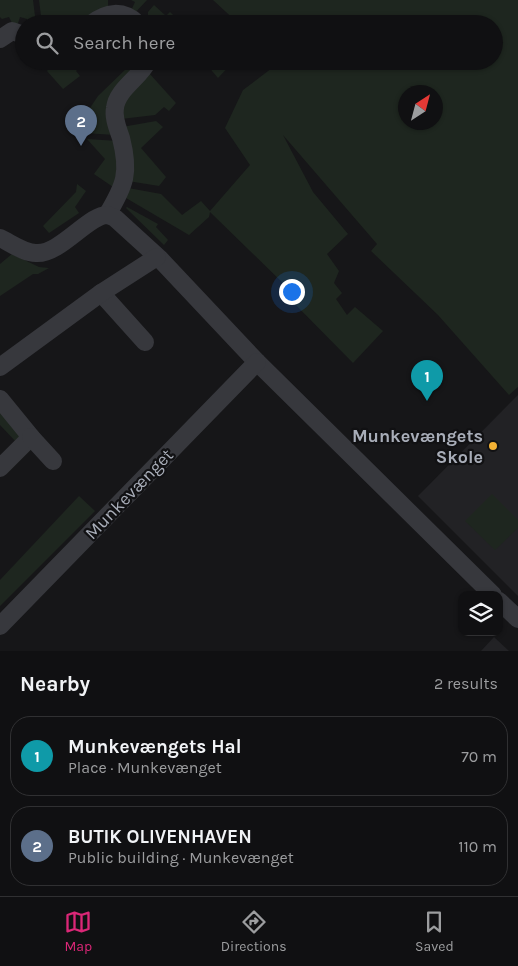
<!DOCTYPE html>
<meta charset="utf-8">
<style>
:root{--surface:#101012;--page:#19191b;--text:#f1f3f6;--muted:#9c9d9f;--line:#303032;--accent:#db2777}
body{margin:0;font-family:Karla,sans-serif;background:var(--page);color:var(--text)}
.controls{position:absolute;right:15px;bottom:15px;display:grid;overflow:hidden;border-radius:10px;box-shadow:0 1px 4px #0004}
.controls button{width:45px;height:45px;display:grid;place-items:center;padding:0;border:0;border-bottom:1px solid var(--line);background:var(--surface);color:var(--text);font:25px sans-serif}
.compass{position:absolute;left:398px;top:85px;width:45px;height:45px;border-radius:50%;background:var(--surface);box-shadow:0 1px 4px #0004;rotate:36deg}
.you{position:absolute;left:291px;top:291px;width:18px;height:18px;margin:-12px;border:4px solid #fff;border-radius:50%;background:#1a73e8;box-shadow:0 0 0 8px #1a73e833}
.badge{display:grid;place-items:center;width:32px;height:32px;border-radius:50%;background:var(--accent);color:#fff;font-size:16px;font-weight:700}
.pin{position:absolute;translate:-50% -41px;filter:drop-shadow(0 1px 2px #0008)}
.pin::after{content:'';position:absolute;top:26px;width:18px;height:15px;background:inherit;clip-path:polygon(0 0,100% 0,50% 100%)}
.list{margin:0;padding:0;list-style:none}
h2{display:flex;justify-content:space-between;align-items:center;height:65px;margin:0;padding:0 20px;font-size:21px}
h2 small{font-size:16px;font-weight:400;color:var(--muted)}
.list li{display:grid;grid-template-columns:32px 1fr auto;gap:15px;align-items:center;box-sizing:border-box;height:80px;margin:0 10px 10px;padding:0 10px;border:1px solid var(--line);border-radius:20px}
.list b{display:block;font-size:19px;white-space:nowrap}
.list p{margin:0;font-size:16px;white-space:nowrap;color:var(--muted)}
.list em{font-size:16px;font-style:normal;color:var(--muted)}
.icon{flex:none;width:28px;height:28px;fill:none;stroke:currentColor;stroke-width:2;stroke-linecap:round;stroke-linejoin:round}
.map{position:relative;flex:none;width:518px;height:651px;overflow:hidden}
.search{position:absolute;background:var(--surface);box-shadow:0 1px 4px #0004;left:15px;right:15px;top:15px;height:55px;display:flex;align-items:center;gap:12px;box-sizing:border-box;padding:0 18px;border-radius:28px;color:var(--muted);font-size:19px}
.sheet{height:245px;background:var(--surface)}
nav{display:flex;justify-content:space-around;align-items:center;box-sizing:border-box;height:70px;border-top:1px solid var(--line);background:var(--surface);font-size:14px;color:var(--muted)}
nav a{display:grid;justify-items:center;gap:2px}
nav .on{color:var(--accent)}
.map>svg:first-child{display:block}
.built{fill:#222225}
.green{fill:#1e261f;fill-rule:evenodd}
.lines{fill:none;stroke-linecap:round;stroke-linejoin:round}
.street{stroke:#37383d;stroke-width:18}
.poi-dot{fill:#f2b134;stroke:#111113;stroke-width:2}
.labels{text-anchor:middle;stroke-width:4.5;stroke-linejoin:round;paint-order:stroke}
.poi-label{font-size:18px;font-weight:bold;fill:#a8adb8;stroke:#111113;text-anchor:end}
.street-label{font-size:18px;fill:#a8adb8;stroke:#111113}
</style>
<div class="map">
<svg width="518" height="651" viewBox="0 0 518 651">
<rect width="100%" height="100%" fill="#161618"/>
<g class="built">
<path d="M518 395V596L418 496Z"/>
<path d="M494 637 509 651H481Z"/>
</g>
<g class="green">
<path d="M0 0H33L36 24H27V19L20 17 17 26 13 25 9 17 2 19 0 17Z"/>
<path d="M39 0H108V11L90 17 81 24H42Z"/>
<path d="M131 0H147L133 15 130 13 135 2Z"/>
<path d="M213 0H518V387L509 395 438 315 371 251 377 244 283 135 313 192 348 234 327 254 339 271 334 283 342 293 336 299 347 315 355 307 383 331 353 363 284 293 287 287 210 212 209 217 189 235 126 198 128 188 161 194 182 215 201 201 210 211 250 165 225 128 243 90 272 68 244 69 236 61H494V24H239ZM406 92H436V122H406Z"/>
<path d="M154 5 166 16 170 12 174 16 170 20 174 24H148V12Z"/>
<path d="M54 61H85L76 71 80 76 63 89 47 71Z"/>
<path d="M134 61H143L119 86 115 135 84 133 80 123 98 96 128 67 131 70 137 65Z"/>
<path d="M210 61H234L218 78 207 65Z"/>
<path d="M149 73 176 103 169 111 164 107 155 115 121 119 124 99Z"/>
<path d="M156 121 163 127 141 148 166 177 159 186 128 181 122 127Z"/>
<path d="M87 139 118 141 116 189 94 174 105 159Z"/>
<path d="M77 184 86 191 75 207 79 213 49 233 43 226 76 192Z"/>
<path d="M127 207 158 224 156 227 168 240 164 245 126 208Z"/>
<path d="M12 254 39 267 49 268 38 274H33L0 296V264Z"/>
<path d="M0 409 20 431 18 444 0 425Z"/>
<path d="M492 494 518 520V528L495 550 465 521Z"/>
<path d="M79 496 95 511 0 606V580Z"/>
</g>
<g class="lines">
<g class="street">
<path d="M91 24C106 12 123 9 138 24"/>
<path d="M0 39 12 31 24 35"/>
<path d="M107 215C125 185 130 173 121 138 118 129 113 118 115 108 117 89 140 78 148 61"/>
<path d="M0 238C11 243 24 253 36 253 60 255 90 213 108 215 110 216 113 217 115 218L160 259 257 362 493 595"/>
<path d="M101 293 145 342"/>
<path d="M0 367 101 293 157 257"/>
<path d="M0 399 31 437 0 468"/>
<path d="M31 437 53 461"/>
<path d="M499 601 518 619"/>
<path d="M0 626 257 362"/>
</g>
</g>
<circle class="poi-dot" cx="493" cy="446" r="5"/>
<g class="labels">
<g class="poi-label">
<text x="483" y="442">Munkevængets<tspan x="483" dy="21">Skole</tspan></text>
</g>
<g class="street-label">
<text transform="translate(129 494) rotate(-46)" y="6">Munkevænget</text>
</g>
</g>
</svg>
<div class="controls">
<button><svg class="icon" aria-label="layers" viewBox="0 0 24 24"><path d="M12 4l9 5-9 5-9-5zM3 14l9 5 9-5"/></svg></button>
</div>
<svg class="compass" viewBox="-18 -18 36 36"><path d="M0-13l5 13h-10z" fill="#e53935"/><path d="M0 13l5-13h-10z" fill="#9c9d9f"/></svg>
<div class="you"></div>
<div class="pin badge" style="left:427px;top:401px;background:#0f9aa8">1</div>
<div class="pin badge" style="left:81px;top:146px;background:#5c6f8a">2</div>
<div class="search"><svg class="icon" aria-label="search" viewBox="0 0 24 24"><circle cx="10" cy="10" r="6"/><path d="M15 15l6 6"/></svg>Search here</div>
</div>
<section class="sheet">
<h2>Nearby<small>2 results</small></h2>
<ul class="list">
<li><span class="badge" style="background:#0f9aa8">1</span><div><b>Munkevængets Hal</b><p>Place · Munkevænget</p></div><em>70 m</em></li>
<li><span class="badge" style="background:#5c6f8a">2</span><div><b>BUTIK OLIVENHAVEN</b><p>Public building · Munkevænget</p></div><em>110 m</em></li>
</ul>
</section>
<nav>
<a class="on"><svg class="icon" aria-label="map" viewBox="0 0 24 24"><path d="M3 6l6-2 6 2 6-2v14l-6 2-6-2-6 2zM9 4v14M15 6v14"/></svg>Map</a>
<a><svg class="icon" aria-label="directions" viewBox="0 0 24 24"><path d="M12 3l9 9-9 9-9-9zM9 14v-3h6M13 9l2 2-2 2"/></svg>Directions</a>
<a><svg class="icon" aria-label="saved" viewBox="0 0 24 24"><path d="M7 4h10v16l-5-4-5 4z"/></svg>Saved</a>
</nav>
